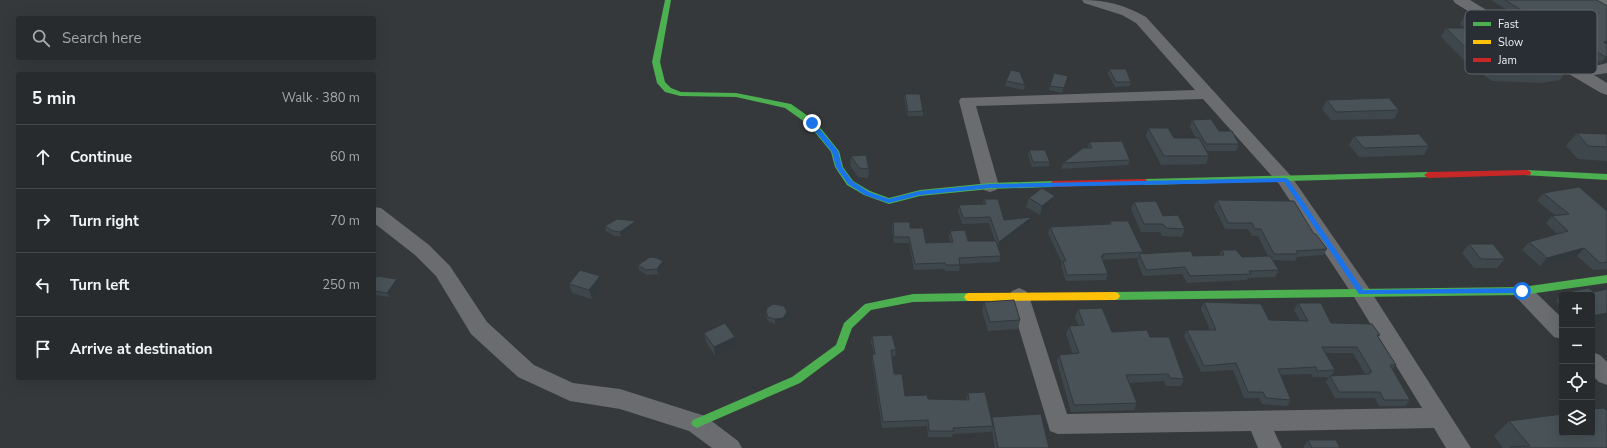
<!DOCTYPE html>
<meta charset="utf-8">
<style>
:root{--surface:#282b2d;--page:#303335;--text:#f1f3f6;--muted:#a5a7aa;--line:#444749}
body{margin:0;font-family:"Nunito Sans",sans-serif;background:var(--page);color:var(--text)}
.controls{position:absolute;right:12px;bottom:12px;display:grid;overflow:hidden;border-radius:4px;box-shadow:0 4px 16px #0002}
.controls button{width:36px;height:36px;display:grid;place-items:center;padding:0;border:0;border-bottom:1px solid var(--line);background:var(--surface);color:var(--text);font:20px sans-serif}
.stop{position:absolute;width:12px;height:12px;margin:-9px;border:3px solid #1a73e8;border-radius:50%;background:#fff}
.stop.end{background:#1a73e8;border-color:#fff;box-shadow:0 1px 4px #0008}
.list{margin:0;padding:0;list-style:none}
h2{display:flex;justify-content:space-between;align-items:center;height:52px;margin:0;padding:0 16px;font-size:17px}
h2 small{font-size:13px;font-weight:400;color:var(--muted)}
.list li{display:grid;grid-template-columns:26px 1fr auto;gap:12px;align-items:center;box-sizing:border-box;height:64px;padding:0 16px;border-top:1px solid var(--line)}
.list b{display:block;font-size:15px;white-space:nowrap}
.list em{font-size:13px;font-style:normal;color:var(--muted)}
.icon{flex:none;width:22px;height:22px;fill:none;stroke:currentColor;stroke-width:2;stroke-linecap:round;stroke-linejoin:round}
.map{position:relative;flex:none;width:1607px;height:448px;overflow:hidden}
.search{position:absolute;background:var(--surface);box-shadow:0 4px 16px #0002;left:16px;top:16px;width:360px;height:44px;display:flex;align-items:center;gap:10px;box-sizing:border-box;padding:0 14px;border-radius:4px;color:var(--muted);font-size:15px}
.panel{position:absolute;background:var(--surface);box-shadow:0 4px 16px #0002;left:16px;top:72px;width:360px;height:308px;border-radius:4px}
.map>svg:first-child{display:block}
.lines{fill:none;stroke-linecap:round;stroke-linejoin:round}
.street{fill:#6a6c6f;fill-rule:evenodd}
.fast{fill:#4caf50;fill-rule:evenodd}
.slow{fill:#ffc107;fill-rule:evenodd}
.jam{fill:#c62828;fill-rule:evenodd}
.wall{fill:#3e474b;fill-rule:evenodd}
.shaded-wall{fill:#32393d}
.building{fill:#485257;stroke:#32393d}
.route{fill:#1a73e8}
.key{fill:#292e34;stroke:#63676d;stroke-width:1}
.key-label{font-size:11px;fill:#e9ecf1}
</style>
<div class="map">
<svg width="1607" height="448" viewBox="0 0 1607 448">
<rect width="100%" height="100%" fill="#36393c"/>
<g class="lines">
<g class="street">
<path d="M1082 0C1107 0 1124 5 1146 17L1291 176 1368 287 1471 448H1446L1434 428 1274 431 1282 448H1258L1251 431 1058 434 1050 431 1009 296 1012 291 1019 288 1026 291 1029 296 1067 414 1422 408 1354 297 1279 184 1203 99 976 106 999 186 996 190 990 192 984 190 981 186 959 101 961 98 1195 90 1136 23 1122 15 1084 3Z"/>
<path d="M1453 0H1470L1583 69 1607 63V73L1594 75 1607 83V95L1601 93 1574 77 1455 3Z"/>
<path d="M1591 0H1607V9L1593 3Z"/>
<path d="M374 207 381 208 429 245 450 266 487 322 534 365 573 383 620 389 705 416 738 441 742 448H712L689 431 620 409 570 401 518 377 471 334 436 276 415 255 374 223Z"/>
<path d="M1522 283 1529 286 1562 318V339L1554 337 1515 296 1512 291 1515 286Z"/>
<path d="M1592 352 1600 355 1607 362V385L1599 382 1592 375Z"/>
</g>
<g class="fast">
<path d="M665 0H671L660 62 665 82 671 88 681 92 736 93 791 104 815 121 839 151 843 167 853 181 870 191 889 198 920 190 990 183 1053 181 1057 184 1053 187 990 189 920 196 889 204 864 195 847 185 835 167 831 152 809 125 785 108 736 97 680 96 665 92 657 83 652 62Z"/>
<path d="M1527 170 1607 174V180L1524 175 1523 173 1524 171Z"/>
<path d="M1428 172 1432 175 1431 177 1145 185 1141 182 1145 179Z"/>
<path d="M1607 275V283L1522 295 1115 300 1112 299 1110 296 1112 293 1115 292 1522 287Z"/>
<path d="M969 293 972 294 974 297 972 300 969 301 913 302 871 310 852 328 844 350 800 383 701 426 697 428 693 426 691 423 693 420 792 377 836 345 844 323 865 304 913 294Z"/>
</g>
<path class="slow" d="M1115 292 1118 293 1120 296 1118 299 1115 300 969 301 966 300 964 297 966 294 969 293Z"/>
<g class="jam">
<path d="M1527 170 1530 171 1531 173 1530 175 1428 178 1424 175 1428 172Z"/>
<path d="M1145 179 1149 182 1148 184 1053 187 1049 184 1053 181Z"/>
</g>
</g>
<g class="wall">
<path d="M1491 0H1597L1607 60 1605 62 1601 63 1541 31Z"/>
<path d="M1465 15 1566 71 1560 80 1542 83 1492 81 1467 63 1441 37 1446 28H1465L1460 24Z"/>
<path d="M1109 69 1131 82 1130 86 1115 87 1108 74Z"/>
<path d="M1068 76 1062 93 1049 90 1050 86Z"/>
<path d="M1006 81 1025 85 1024 90 1005 86Z"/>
<path d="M905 94 923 111V116H908L904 98Z"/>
<path d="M1327 100 1399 110 1394 119 1331 120 1322 109Z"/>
<path d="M1192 120 1219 131 1239 144 1236 151H1207L1209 156 1206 164 1161 165 1146 136 1148 128 1174 138H1196L1190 127Z"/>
<path d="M1577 133 1607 134V161L1578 159 1566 146Z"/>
<path d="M1354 136 1429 146 1424 155 1359 157 1349 145Z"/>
<path d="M1089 142 1130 160 1128 165 1061 169 1063 163 1088 148Z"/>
<path d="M1029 150 1050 162 1049 166 1032 167 1028 155Z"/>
<path d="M851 156 869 169 868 178 858 177 850 165Z"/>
<path d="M1543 193 1607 211V269L1593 270 1577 256 1540 266 1522 250 1529 242 1557 234 1546 223 1552 216 1555 215 1537 201Z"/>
<path d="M1055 196 1052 205 1040 215 1026 207 1029 198Z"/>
<path d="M984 199 1004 220 1030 223 998 248 1001 256 999 262 960 264 959 271H945L944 269 914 270 909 243H894L892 228 893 222 910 228 926 243 951 242 949 237 950 231 968 241H995L989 223 962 224 958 211 959 205 983 204Z"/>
<path d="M1217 200 1314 234 1327 249 1323 255 1297 257 1295 261 1273 260 1279 270 1275 277 1248 278 1247 280 1187 283 1182 274 1143 276 1137 261 1138 258 1102 260 1108 274 1106 280 1066 281 1061 266 1062 263 1048 233 1050 227 1109 224 1110 221 1143 252 1142 254 1193 256 1219 255 1222 250 1242 257 1268 256 1258 236H1252L1248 229H1225L1214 207Z"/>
<path d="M1134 202 1163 216 1185 229 1182 237 1162 236 1160 232H1141L1131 209Z"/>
<path d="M605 226H636L621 236H614L606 231Z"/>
<path d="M1469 244 1505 259 1497 268H1474L1462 253Z"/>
<path d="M638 265 664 266 658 274 647 275 639 270Z"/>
<path d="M374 281 399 283 390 297 374 295Z"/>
<path d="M569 284 602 285 592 299 572 293Z"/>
<path d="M1588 288 1594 292 1607 289V319L1592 323V295H1562V307L1556 301 1564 293Z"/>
<path d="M984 302 1020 320 1018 329 988 331 982 311Z"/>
<path d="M1204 302 1269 320 1300 321 1294 310 1298 303 1331 323 1380 335 1378 337 1396 365 1392 370 1410 400 1405 406H1379L1375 398H1335L1326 382 1329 377H1313L1311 374 1281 375 1291 400 1287 406 1262 404 1259 398H1244L1233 370 1201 372 1184 336 1187 330H1210L1201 309ZM1325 353H1353L1365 374 1331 376 1335 370Z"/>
<path d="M1078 309 1112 332 1150 337 1184 379 1181 386H1166L1164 381 1129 383 1137 403 1134 410 1071 412 1057 362 1059 355 1073 354 1066 334 1069 326H1079L1075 317Z"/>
<path d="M766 311 787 312V317L783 322 775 324 768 321 766 315Z"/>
<path d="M704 333 735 337 736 346 715 356 706 342Z"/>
<path d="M872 336 896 350 895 356H892L894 374 905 396 928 399 966 400 968 393 991 421 992 417 1049 448H995L992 430 991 432 953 434 952 437H928L927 426 882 428 872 360V354H874L871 342Z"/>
<path d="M1509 421 1607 448H1503L1494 436Z"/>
<path d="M1308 440 1340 448H1303Z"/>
</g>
<g class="shaded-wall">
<path d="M1607 56V60L1605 62 1601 63 1606 57Z"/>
<path d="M1055 196 1052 205 1040 215 1042 206Z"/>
<path d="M1032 217 1030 223 998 248 999 242Z"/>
<path d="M636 221V226L621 236 620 232Z"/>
<path d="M1584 248 1577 256 1540 266 1547 258Z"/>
<path d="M663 261 664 266 658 274 657 269Z"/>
<path d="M600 276 602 285 592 299 589 290Z"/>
<path d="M397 279 399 283 390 297 387 293Z"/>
<path d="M787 312V317L783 322 775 324V319Z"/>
<path d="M1607 313V319L1592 323V316Z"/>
<path d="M735 337 736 346 715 356 714 347Z"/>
</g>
<g class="building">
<path d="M1505 0H1597L1607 6V41L1604 42 1607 44V56L1606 57 1545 25Z"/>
<path d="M1483 14 1566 71 1548 74 1498 73 1472 54 1446 28H1482L1465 15Z"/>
<path d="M1109 69H1126L1131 82H1116Z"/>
<path d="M1011 70 1020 72 1025 85 1006 81Z"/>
<path d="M1054 73 1068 76 1064 88 1050 86Z"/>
<path d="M905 94H920L923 111 908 112Z"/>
<path d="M1389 98 1399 110 1336 112 1327 100Z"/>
<path d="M1211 119 1219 131H1232L1239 144H1206L1192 120Z"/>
<path d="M1148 128H1168L1174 138H1199L1209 156H1164Z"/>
<path d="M1577 133 1607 134V147L1588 146Z"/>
<path d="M1419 134 1429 146 1364 148 1354 136Z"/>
<path d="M1122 141 1130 160 1063 163 1083 148H1092L1089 142Z"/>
<path d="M1029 150H1045L1050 162H1033Z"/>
<path d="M866 155 869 169 859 168 851 156Z"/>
<path d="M1579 187 1607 211V262L1600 263 1584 248 1547 258 1529 242 1568 231 1552 216 1569 214 1543 193Z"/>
<path d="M1042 188 1055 196 1042 206 1029 198Z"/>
<path d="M984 199H998L1004 220 1032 217 999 242 990 217 963 218 959 205 986 204Z"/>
<path d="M1217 200 1294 201 1314 234H1316L1327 249 1296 251 1298 254H1274L1261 229H1255L1252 223H1228Z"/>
<path d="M1156 201 1163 216 1178 215 1185 229 1166 228 1163 224H1144L1134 202Z"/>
<path d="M617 219 636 221 620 232 613 231 605 226Z"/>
<path d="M1110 221H1128L1143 252 1103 254 1104 256H1101L1108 274 1067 275 1063 261H1066L1050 227 1111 224Z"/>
<path d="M893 222H910V228H923L926 243 953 242 950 231 965 230 968 241H996L1001 256 959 258 960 265H946L945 263 915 264 909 237H894Z"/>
<path d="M1469 244H1493L1505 259H1481Z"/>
<path d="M1222 250H1236L1242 257 1270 256 1279 270 1249 271 1251 274 1190 276 1185 267 1146 270 1139 254 1191 251 1193 256 1224 255Z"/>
<path d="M650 257 657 258 663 261 657 269 646 270 638 265Z"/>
<path d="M580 270 600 276 589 290 569 284Z"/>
<path d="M377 276 397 279 387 293 374 291V281Z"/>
<path d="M1588 288 1594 292 1607 289V313L1592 316V295H1566L1564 293Z"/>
<path d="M1014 300 1020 320 990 322 984 302Z"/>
<path d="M1204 302 1261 304 1269 320 1308 321 1298 303H1321L1331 323 1372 324 1380 335H1377L1396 365H1390L1410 400H1384L1380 392H1339L1330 376 1370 374 1369 372H1372L1357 347H1322L1335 370 1317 371 1316 367 1278 369 1291 400 1266 398 1263 392H1248L1236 363 1204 366 1187 330H1216Z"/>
<path d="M773 304 784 306 787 312 783 318 775 319 768 317 766 311 767 308Z"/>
<path d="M1102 308 1112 332 1147 330 1150 337H1169L1184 379 1170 378 1168 374 1126 375 1137 403 1074 405 1059 355 1079 353 1069 326 1084 325 1078 309Z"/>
<path d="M725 323 735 337 714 347 704 333Z"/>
<path d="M892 335 896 350H891L894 374H902L905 396 927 395 928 399 969 400 968 393 985 392 993 426 953 428 954 431H929L928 420 883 422 872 354H875L872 336Z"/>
<path d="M1604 408 1607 411V448H1511L1510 447 1530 446 1509 421 1562 414V433H1592V409Z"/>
<path d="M1041 414 1049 448H998L992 417Z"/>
<path d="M1308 440H1336L1340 448H1312Z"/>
</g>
<path class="route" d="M810 122H814L838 151 842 167 852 181 869 192 889 199 920 191 990 184 1285 178 1288 179 1363 290 1522 288 1526 291 1522 293 1359 294 1284 182 990 188 920 195 889 203 865 195 848 184 836 167 832 152 810 125Z"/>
<rect x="1465" y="10" width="132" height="64" rx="6" class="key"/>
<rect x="1473" y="22" width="18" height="4" fill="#4caf50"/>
<rect x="1473" y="40" width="18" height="4" fill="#ffc107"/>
<rect x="1473" y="58" width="18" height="4" fill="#c62828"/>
<g class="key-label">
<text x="1498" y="28">Fast</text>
<text x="1498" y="46">Slow</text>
<text x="1498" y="64">Jam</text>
</g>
</svg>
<div class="controls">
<button>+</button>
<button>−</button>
<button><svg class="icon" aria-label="locate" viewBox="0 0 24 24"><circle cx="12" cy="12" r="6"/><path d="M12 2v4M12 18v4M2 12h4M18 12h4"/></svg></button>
<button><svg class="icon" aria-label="layers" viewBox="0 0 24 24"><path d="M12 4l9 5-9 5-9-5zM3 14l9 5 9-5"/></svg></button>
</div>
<div class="stop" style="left:1522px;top:291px"></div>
<div class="stop end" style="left:812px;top:123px"></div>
<div class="search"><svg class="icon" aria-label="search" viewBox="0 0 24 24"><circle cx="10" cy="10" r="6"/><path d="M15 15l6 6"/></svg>Search here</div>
<section class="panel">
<h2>5 min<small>Walk · 380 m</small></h2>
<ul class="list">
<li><svg class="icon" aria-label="ahead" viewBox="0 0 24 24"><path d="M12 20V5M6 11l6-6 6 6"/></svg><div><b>Continue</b></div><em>60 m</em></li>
<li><svg class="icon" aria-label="right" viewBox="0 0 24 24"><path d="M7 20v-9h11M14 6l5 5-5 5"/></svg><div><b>Turn right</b></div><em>70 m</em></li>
<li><svg class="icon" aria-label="left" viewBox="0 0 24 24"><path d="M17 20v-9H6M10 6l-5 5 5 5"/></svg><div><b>Turn left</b></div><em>250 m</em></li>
<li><svg class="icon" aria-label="arrive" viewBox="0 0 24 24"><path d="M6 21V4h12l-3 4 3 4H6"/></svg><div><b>Arrive at destination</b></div></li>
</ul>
</section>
</div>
